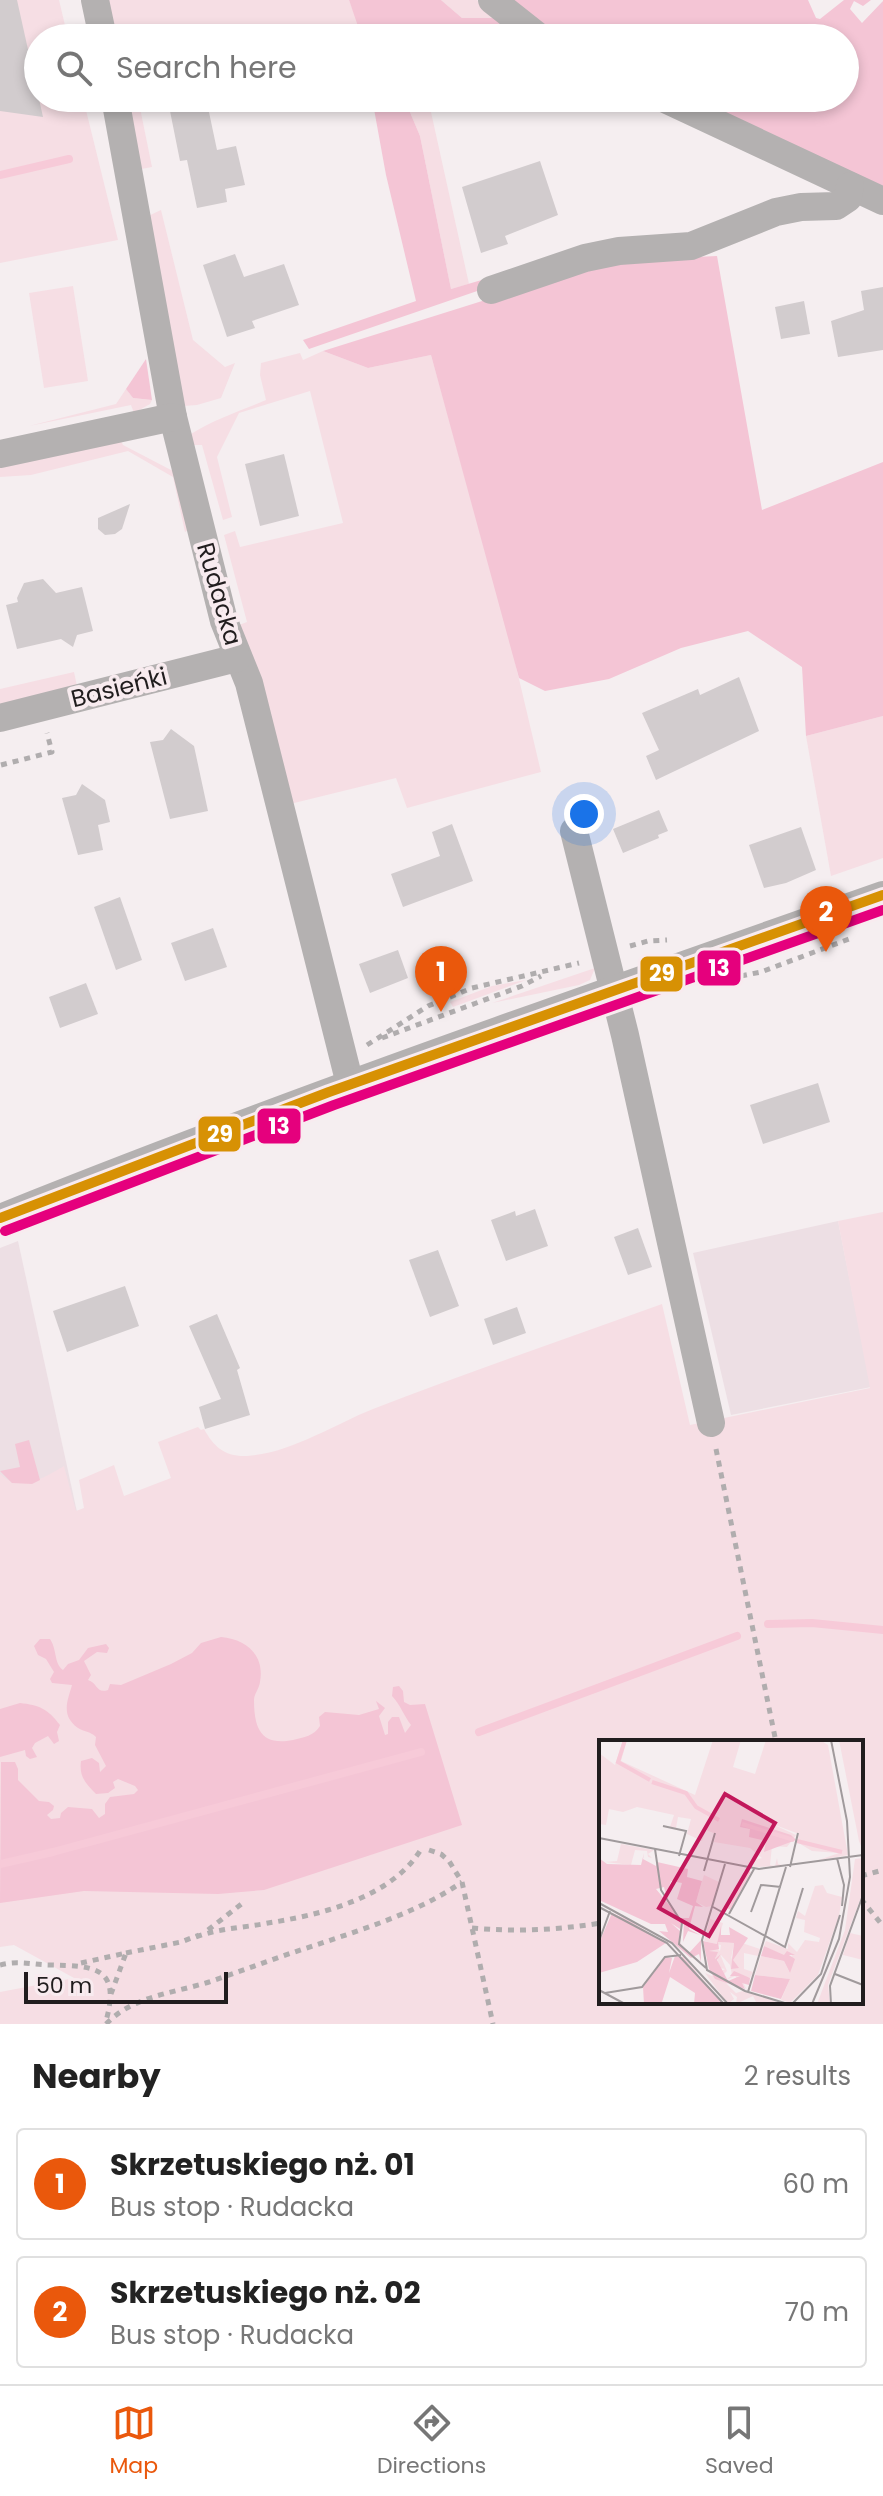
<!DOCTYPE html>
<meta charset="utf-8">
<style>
:root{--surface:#fff;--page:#f2f2f2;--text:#222;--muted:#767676;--line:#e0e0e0;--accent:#ea580c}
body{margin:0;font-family:Poppins,sans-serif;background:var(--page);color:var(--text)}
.scale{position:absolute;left:24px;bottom:20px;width:204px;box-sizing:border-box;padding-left:8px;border:4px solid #211d1e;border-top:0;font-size:22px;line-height:28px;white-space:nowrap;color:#211d1e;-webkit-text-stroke:6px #f8ebef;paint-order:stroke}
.you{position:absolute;left:584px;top:814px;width:28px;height:28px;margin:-20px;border:6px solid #fff;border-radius:50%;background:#1a73e8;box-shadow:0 0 0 12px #1a73e833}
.badge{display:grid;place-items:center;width:52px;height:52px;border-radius:50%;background:var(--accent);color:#fff;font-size:26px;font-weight:700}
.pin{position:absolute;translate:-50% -66px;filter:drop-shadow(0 2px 4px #0008)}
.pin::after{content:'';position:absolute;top:42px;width:28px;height:24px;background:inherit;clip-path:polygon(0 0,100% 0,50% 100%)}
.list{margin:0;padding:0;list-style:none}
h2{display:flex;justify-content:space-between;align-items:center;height:104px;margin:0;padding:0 32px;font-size:34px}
h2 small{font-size:26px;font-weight:400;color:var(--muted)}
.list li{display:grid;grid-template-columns:52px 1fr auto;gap:24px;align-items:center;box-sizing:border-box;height:112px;margin:0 16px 16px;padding:0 16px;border:2px solid var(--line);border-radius:8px}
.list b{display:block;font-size:30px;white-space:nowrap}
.list p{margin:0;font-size:26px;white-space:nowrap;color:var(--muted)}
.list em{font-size:26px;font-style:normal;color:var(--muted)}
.icon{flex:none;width:44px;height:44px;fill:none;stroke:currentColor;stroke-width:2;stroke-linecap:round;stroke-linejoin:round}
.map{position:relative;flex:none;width:883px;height:2024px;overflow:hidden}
.search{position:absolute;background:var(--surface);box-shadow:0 4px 12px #0003;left:24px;right:24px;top:24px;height:88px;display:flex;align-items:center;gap:20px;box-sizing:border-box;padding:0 28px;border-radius:44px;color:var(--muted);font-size:30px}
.sheet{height:360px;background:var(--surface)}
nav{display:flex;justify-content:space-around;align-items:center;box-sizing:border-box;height:112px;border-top:2px solid var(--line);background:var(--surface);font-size:22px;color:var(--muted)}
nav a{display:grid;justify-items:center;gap:4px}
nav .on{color:var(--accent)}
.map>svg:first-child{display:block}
.built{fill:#eddfe4}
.green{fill:#f6dee4;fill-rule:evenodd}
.forest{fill:#f4c5d5}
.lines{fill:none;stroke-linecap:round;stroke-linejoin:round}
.stream{stroke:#f7cad8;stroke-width:8}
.building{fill:#d2ccce}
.path{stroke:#b0adae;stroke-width:5;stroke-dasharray:6 6;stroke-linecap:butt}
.minor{stroke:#b4b1b1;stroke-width:28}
.bus-1-casing{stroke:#f8ebef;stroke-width:16}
.bus-2-casing{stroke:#f8ebef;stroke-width:16}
.bus-1{stroke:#d79104;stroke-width:10}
.bus-2{stroke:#e5007d;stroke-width:10}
.labels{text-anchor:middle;stroke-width:8;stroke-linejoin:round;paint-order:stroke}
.street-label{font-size:24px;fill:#211d1e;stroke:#f8ebef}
.inset-river{fill:none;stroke:#f7cad8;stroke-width:4}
.inset-road{fill:none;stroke:#a09a9c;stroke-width:2}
.view{fill:#c2185b;fill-opacity:0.15;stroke:#c2185b;stroke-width:4}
.inset-edge{fill:none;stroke:#211d1e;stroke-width:4}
.line-badge{stroke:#f8ebef;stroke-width:3}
.badge-label{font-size:22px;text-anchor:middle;font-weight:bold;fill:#fff}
</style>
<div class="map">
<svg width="883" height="2024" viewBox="0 0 883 2024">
<rect width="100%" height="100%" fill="#f5eef0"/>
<g class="built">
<path d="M838 1221 871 1387 731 1415 693 1253Z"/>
<path d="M18 1241 82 1535 0 1558V1248Z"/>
</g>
<g class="green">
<path d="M0 0H59L68 38H38V98H83L118 240 0 263Z"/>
<path d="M101 0H349L361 31 324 38H109Z"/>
<path d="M441 0H477L494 18H462Z"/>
<path d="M121 98H138L152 167 136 170Z"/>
<path d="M404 98H445L429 103 469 284 451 289 420 136Z"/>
<path d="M161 210 193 340 225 367 235 363 221 398 197 405 183 406 146 217Z"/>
<path d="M73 286 88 381 44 388 29 293Z"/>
<path d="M323 351 368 368 431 355 506 624 541 772 407 808 396 778 290 804 239 625 247 622 224 535 235 531 240 547 343 523 310 391 239 413 217 457 232 517 223 520 202 445H193L191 434C214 419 241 411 266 400L260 375 261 363 300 353 303 360Z"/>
<path d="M126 389 133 398 152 400 150 404 134 413 131 405 29 426 116 404Z"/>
<path d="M121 441 123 445 171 470H175L190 529 185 532 173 477 128 451 31 475 0 477V466Z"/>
<path d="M74 672 77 686 0 704V689Z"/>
<path d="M883 716V858L831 876 806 736Z"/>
<path d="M595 968 590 980 579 985 492 1003Z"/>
<path d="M526 980 453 1007 450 1002 492 986Z"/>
<path d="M883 1212V2024H0V1992L74 1978 14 1945 0 1947V1474C20 1493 44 1478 64 1466L76 1511 84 1508 79 1480 114 1465 124 1496 171 1478 158 1442 198 1427 201 1430 204 1429C214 1447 225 1457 247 1456 291 1453 333 1425 373 1409 468 1372 566 1339 662 1304L690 1425 870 1388 838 1221ZM601 1742H861V2002H601Z"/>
</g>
<g class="forest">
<path d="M349 0H441L462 18H494L525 38H362Z"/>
<path d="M506 0H808L816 18 820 19 844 0H871L863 6 854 1 850 9 862 23 883 1V187L695 98H845V38H568L521 16Z"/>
<path d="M372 98H404L420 136 451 289 485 279 483 289 309 349 303 340 416 301 386 175Z"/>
<path d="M717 256 762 510 883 462V716L806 736 802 667 748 631 681 648 609 679 545 691 519 678 431 355 368 368 323 351 610 261Z"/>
<path d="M146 359 152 400 133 398 126 389Z"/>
<path d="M29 1440 40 1480 32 1484 12 1483 0 1471 20 1467 15 1444Z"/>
<path d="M221 1637C246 1639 265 1655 260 1682 259 1689 254 1694 254 1700 254 1730 262 1746 293 1740 304 1737 314 1736 320 1726L319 1717 325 1712 359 1715 379 1709 376 1701 385 1708 379 1716 385 1735 388 1734V1722L392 1717H399L405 1733 411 1725C404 1716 400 1704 392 1696L393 1687 399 1686 403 1691 404 1702 410 1705 425 1704 462 1825 264 1890 218 1894 84 1891 0 1903 1 1762H15L18 1769V1780L39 1801 49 1802 54 1806 53 1810 47 1815 51 1819 60 1818 61 1813 68 1807 92 1809 99 1818 105 1814V1804L110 1797 134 1794 138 1790 135 1786 118 1779 113 1782 115 1788 108 1793 96 1794C85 1783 79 1776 81 1761L92 1758 99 1763 100 1772 106 1766 95 1745 96 1737C90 1731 84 1732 78 1728 60 1715 68 1700 72 1685L52 1683 50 1679 54 1672 46 1659 38 1655 34 1646 40 1639H50C57 1649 54 1664 63 1670L68 1664 79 1660 88 1648 106 1644 109 1648 107 1653 97 1652 84 1661 91 1675 88 1680C98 1683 96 1694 108 1690L110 1684 121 1685 171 1664 192 1653 201 1643Z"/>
<path d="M20 1703C39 1705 48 1709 60 1725L57 1732 59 1741 54 1744 48 1736 35 1743 32 1748 37 1757 30 1759 26 1756 25 1750 0 1757V1709Z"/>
</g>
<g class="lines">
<g class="stream">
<path d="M0 175 69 159"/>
<path d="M768 1624 812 1623 883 1630"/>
<path d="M479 1732 737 1636"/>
<path d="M0 1864 53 1852 421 1752"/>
</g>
</g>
<g class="building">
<path d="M0 0H17L43 117 0 111Z"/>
<path d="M206 98 217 150 236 146 245 185 225 189 227 202 197 208 187 160 180 161 169 106Z"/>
<path d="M540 161 558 215 505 236 508 244 481 253 462 187Z"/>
<path d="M235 254 244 277 284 264 299 305 252 321 255 328 227 337 203 265Z"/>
<path d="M883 287V350L838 357 831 321 864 310 861 291Z"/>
<path d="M804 301 810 334 781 339 775 307Z"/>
<path d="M284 454 299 516 260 526 245 464Z"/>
<path d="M130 504 122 529 115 534 105 535 98 529V518Z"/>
<path d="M43 579 56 593 82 587 93 631 77 635 73 647 61 639 17 649 6 605 18 602 17 598 24 583Z"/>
<path d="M739 677 759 731 656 780 646 756 659 750 642 713 698 689 700 695Z"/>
<path d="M171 729 194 746 208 811 170 819 150 742 163 740Z"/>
<path d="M82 784 105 800 110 822 98 825 103 850 78 855 62 798 76 795Z"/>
<path d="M659 810 668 831 658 835 659 838 623 853 613 829Z"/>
<path d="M452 824 473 881 403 907 391 874 440 856 432 832Z"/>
<path d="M801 827 816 870 786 883 764 888 749 845Z"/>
<path d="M120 897 142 960 116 970 94 907Z"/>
<path d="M213 928 227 967 185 981 171 943Z"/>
<path d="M398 950 408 978 370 993 359 964Z"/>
<path d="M86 983 98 1014 60 1028 49 997Z"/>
<path d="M818 1083 830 1122 763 1144 750 1105Z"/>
<path d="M535 1209 548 1246 506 1261 491 1220 515 1211 516 1216Z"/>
<path d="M638 1228 652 1267 628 1275 614 1237Z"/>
<path d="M438 1250 459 1306 430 1317 409 1260Z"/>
<path d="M125 1286 139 1326 67 1352 53 1311Z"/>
<path d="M517 1307 526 1333 493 1345 484 1319Z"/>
<path d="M217 1314 240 1368 237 1370 250 1415 205 1429 199 1407 221 1399 189 1326Z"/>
</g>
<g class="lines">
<g class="path">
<path d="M1 765 52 752 47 733"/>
<path d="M630 946 648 941 667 940"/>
<path d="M741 976 761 972 849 939"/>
<path d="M382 1038 522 986 541 976"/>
<path d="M367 1045 428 1006 472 988 579 963"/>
<path d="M716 1449 776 1742"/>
<path d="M429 1850 441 1854 449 1861 462 1882 493 2024"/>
<path d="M861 1876 883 1870"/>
<path d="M861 1899 883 1926"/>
<path d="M472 1928C516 1932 557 1930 601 1923"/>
<path d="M208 1930 244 1902"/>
<path d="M196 1937C220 1928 243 1928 268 1923 320 1915 390 1898 420 1851"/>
<path d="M126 1953 181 1942 199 1935"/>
<path d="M81 1963 126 1953 111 1994"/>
<path d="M0 1965C18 1960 33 1965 51 1965 95 1966 121 1967 106 2021"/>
<path d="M106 2024C134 1995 176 1993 212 1981 247 1969 281 1956 316 1945 366 1928 419 1912 462 1882"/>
</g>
<g class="minor">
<path d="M95 0 103 38"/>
<path d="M492 0 540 38"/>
<path d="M115 98 173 417 224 621 249 683 350 1084"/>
<path d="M663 98 883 201"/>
<path d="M491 290 585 258 619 251 691 246 776 212 801 207 836 206 848 198 850 186"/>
<path d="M0 454 173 417"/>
<path d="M0 718 237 658"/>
<path d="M574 831 625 1035 711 1423"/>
<path d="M0 1218C291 1101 587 999 883 895"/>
</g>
<g class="bus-1-casing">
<path id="bus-1" d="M0 1218 329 1092 883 895"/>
</g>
<g class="bus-2-casing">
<path id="bus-2" d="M5 1231 334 1105 883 910"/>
</g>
<use href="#bus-1" class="bus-1"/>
<use href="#bus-2" class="bus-2"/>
</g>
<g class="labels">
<g class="street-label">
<text transform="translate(219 594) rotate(74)" y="8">Rudacka</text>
<text transform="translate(119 688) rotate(-14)" y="8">Basieńki</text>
</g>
</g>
<g transform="translate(599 1740)">
<rect width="264" height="264" fill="#f5eef0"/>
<path d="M24 0H28L22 21 96 55 114 0H142L134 27 156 34 167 0H221L229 5 249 115 217 121 240 113 213 111 198 102 200 94 171 83 197 95 188 107 173 106 171 125 176 126 178 118 179 124 187 126 155 127 153 121 163 118 151 108 115 102 117 94 107 90 103 101 88 94 92 79 79 77 77 88 71 87 75 75 38 67 24 72 10 69 7 85 0 84V13L16 25ZM240 0H264V111L260 101ZM22 104 55 110 49 114 53 118 49 117 48 111 36 110 32 125 6 122 18 121ZM264 118V152L229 245 231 264H218L246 190 256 119ZM105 135 120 142 113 166 107 167 97 162ZM224 145 228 153 243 157 240 176 219 235 191 263 182 260 191 239 156 235 162 216 185 221 191 233 193 213 185 216 165 206 167 201 189 209V203L198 212 206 200 220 202 221 198 205 192 206 180 197 178 199 171 206 176 216 146ZM111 179 124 183 119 202 135 203 132 219 143 203 161 209 159 216 145 213V229L154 232 151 238 140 235 148 250 136 236 127 240 133 235 131 225 121 214 128 231 124 235 128 244 137 253 144 251 185 264H158L154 256 137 264 138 257 131 252 135 259 129 264 106 233 113 236 126 229 117 227 119 219 110 212 116 206 121 211 122 205 105 201ZM251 193 264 196V220L244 215Z" fill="#f6dee4"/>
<path d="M143 79 192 95 187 90 197 100 165 112 167 101 150 97 151 89 141 87ZM45 113 44 119 57 126 58 122 89 129 88 137 103 141 97 162 104 167 96 166 90 189 101 195 89 191 84 202 85 180 81 189 72 183 81 191 80 202 90 213 102 200V222L100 214 92 218 60 191 69 192 66 184H52L0 160V118L8 124 42 125ZM72 141 83 143 78 159 94 166 90 178H81L57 149 65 147 67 155ZM13 173 29 180 67 203 38 222 0 233V203ZM122 186V195H131L130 187 149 198 134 220 140 228 132 229 135 203 119 202 120 209 110 211 119 212 116 219 122 214 118 220 129 241 141 236H131L135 231 151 238 150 245 143 243 146 249 116 239 110 229 104 201 118 204ZM165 206 185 215 188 211 196 215H190L196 219 191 233 185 221 162 216ZM76 216 84 217 125 264H95L96 253 71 237 63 262 45 264 44 247 66 217 73 218 70 233ZM156 235 191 239 182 259 152 251Z" fill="#f4c5d5" fill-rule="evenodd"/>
<path class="inset-river" d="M26 0 19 22 51 40M53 42 87 53 97 67 120 80M143 84 195 100M198 101 243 112M130 169 150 131"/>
<path class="inset-road" d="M64 86 87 91 80 116M0 98 160 129 264 115M56 109 62 150 83 183 80 204 107 228M238 118 245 145 243 166M126 124 103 200 108 230 146 251 189 264M191 127 199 93M105 131 116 93M0 163 73 203 129 264M0 167 68 203 125 264M114 167 186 207 204 148M152 172 162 145 182 147M130 174 155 129M0 201 11 171M236 234 264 245M0 250 26 264M149 252 187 127M6 253 43 247 66 217 82 215M193 264 222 234 241 175M213 264 240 199 251 137 248 81 232 0M232 264 231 246 264 155"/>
<path class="view" d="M126 54 176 83 110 196 60 168Z"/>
<rect width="264" height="264" class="inset-edge"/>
</g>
<g class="line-badge">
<rect x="696" y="949" width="46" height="38" rx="8" fill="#e5007d"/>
<rect x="639" y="955" width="45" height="38" rx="8" fill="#d79104"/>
<rect x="256" y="1107" width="46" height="38" rx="8" fill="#e5007d"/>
<rect x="197" y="1115" width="45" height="38" rx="8" fill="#d79104"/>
</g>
<g class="badge-label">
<text x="719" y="976">13</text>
<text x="662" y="981">29</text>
<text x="279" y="1134">13</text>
<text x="220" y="1142">29</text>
</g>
</svg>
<div class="scale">50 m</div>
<div class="you"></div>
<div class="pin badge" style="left:441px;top:1012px">1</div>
<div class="pin badge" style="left:826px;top:952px">2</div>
<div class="search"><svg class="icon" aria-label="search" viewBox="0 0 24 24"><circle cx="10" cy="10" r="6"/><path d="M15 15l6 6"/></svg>Search here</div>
</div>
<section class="sheet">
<h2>Nearby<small>2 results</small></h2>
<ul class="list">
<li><span class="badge">1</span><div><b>Skrzetuskiego nż. 01</b><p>Bus stop · Rudacka</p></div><em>60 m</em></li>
<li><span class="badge">2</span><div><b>Skrzetuskiego nż. 02</b><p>Bus stop · Rudacka</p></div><em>70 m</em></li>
</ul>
</section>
<nav>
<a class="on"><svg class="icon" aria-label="map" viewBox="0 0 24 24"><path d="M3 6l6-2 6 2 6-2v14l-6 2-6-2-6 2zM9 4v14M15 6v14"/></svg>Map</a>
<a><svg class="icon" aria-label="directions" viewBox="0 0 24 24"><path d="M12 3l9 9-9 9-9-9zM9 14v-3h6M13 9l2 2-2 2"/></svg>Directions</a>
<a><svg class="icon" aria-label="saved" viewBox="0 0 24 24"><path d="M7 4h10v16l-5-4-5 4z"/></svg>Saved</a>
</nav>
